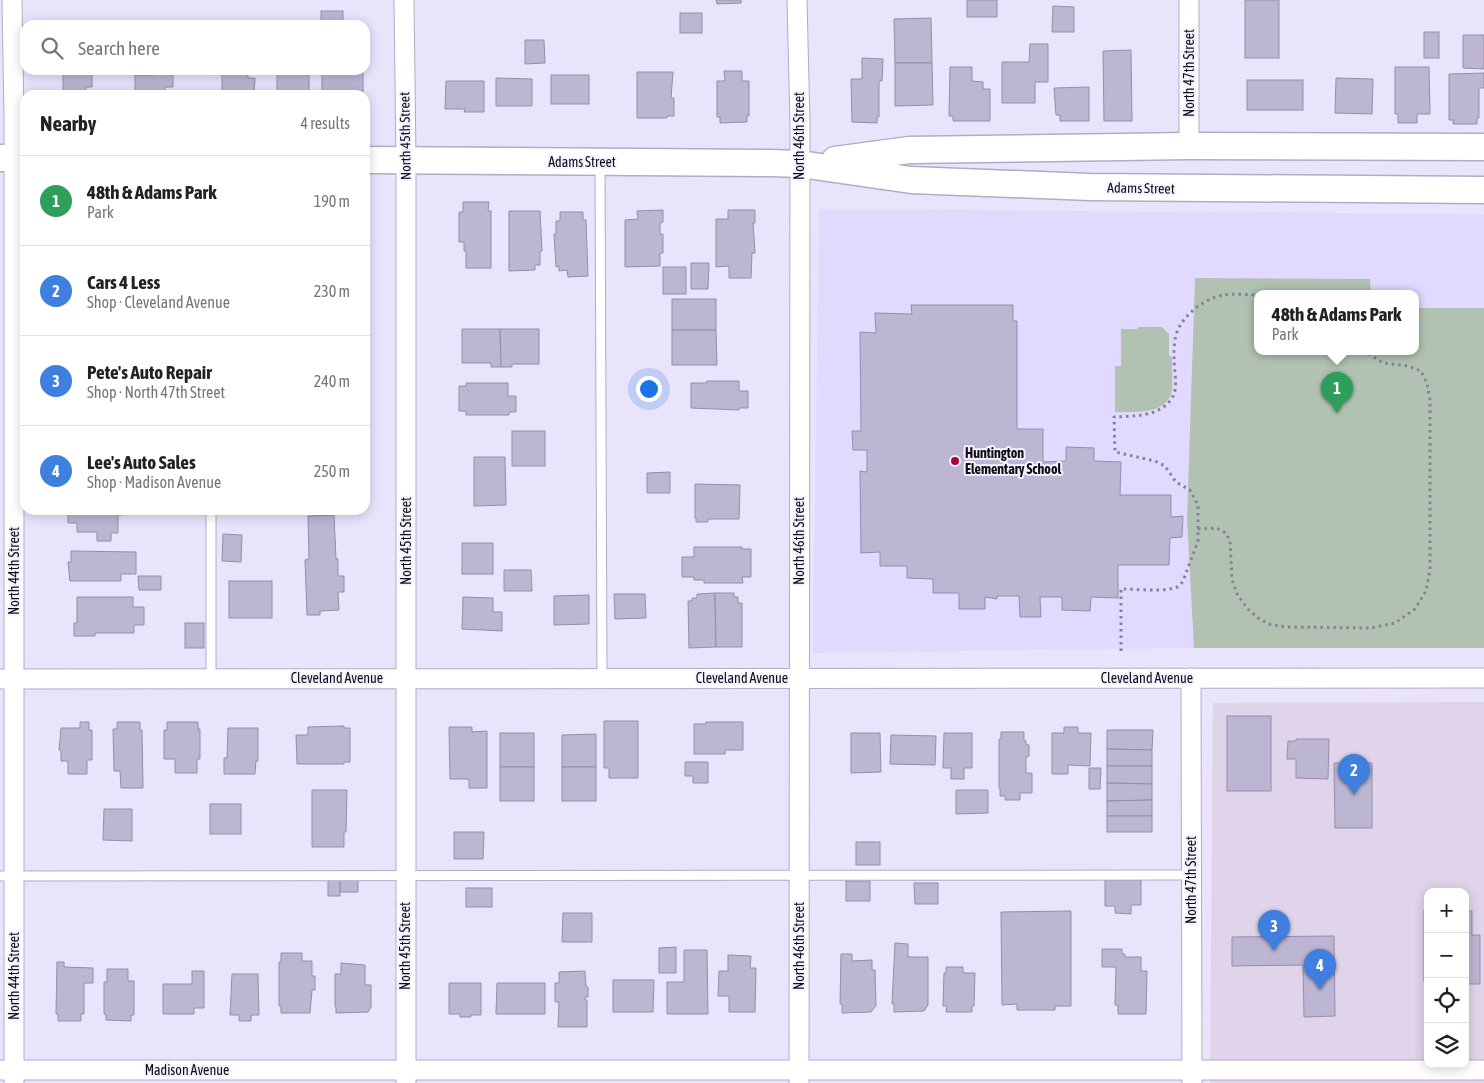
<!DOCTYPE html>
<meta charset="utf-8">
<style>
:root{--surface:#fff;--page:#f6f6f6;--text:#222;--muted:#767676;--line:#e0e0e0;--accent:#a40633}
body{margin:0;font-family:"Asap Condensed",sans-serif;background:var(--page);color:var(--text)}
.controls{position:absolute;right:15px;bottom:15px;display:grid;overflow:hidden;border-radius:10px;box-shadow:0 2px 12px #0003}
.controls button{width:45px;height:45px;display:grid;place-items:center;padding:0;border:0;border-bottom:1px solid var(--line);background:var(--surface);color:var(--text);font:25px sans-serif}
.you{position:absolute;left:648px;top:388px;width:18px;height:18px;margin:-12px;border:4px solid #fff;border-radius:50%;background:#1a73e8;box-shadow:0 0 0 8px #1a73e833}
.badge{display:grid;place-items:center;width:32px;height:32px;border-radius:50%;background:var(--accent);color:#fff;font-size:16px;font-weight:700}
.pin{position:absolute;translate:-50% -41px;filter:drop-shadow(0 1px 2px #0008)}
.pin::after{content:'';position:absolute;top:26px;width:18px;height:15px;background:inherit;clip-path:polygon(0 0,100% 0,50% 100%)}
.popup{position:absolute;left:1254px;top:290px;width:165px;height:65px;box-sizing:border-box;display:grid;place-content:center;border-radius:10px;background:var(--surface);filter:drop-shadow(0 1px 4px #0005);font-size:16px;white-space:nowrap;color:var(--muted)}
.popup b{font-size:19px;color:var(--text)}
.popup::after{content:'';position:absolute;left:50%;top:100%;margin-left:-10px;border:10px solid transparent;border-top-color:var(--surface)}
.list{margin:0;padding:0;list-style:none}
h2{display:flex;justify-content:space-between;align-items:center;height:65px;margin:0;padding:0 20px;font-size:21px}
h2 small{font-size:16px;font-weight:400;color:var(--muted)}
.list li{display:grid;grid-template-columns:32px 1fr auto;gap:15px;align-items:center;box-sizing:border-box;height:90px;padding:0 20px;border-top:1px solid var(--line)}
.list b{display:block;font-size:19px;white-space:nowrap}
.list p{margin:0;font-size:16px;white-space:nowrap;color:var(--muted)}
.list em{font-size:16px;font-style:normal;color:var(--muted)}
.icon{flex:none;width:28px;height:28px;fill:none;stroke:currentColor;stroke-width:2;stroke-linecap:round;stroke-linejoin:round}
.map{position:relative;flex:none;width:1484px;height:1083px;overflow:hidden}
.search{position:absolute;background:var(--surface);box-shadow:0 2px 12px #0003;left:20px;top:20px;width:350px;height:55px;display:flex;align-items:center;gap:12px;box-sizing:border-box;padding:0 18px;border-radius:15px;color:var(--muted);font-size:19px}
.panel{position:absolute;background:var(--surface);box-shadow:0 2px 12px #0003;left:20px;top:90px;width:350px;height:425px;border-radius:15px}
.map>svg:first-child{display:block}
.commercial{fill:#dfd4e9;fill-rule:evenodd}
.built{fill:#e2d9fe}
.green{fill:#b1c2b2}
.building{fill:#bdb6d3;stroke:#948da9}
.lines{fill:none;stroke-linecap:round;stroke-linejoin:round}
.lane-casing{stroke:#b2abc8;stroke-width:11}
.street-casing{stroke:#b2abc8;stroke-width:21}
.secondary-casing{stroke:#b2abc8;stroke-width:29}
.path{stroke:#868293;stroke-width:3;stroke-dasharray:2.5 4;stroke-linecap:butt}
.lane{stroke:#fff;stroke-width:9}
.street{stroke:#fff;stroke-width:19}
.secondary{stroke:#fff;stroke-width:26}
.poi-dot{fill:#a40633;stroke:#f5f2ff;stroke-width:2}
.labels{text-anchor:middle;stroke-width:4;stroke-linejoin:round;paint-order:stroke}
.street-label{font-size:14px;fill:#0f0c16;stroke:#f5f2ff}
.poi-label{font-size:14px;font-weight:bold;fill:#0f0c16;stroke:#f5f2ff;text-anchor:start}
</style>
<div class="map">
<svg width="1484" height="1083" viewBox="0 0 1484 1083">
<rect width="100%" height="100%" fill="#e9e3fb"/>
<path class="commercial" d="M1484 702V1083H1210L1213 703ZM1428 892H1465V1064H1428Z"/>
<path class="built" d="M819 209 1484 214V308H1416V294H1371L1370 279H1195L1194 648 813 653Z"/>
<g class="green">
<path d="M1195 278 1370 279 1371 294H1258V352H1416V308H1484V648H1194L1187 519Z"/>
<path d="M1139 327H1162L1169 334V355L1172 358C1171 367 1174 386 1171 394 1164 415 1132 412 1115 412V366H1121V329H1137Z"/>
</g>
<g class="building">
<path d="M716 0H741V3L717 4Z"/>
<rect x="967" y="0" width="30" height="17"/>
<rect x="1245" y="0" width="34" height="58"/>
<path d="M1053 6 1074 7V32H1052Z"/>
<rect x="321" y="11" width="22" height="14"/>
<rect x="680" y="13" width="22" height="20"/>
<path d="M931 18 932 63H895L894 19Z"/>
<rect x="1424" y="32" width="15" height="26"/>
<path d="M1463 35H1484V69L1463 68Z"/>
<path d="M525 40H544L545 63 525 64Z"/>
<path d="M1030 44H1048V82H1035V103H1002V62H1029Z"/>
<path d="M1131 50 1132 121H1104L1103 51Z"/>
<path d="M862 58 883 59 882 81H879V117H877V123L852 122 851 79H862Z"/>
<path d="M895 63H932L933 105 895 106Z"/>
<path d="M950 67H972V81L983 82V89H990V121H953V116H949Z"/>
<path d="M1395 67H1429L1430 114H1417V123H1398V114H1395Z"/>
<path d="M63 70H92V87H86V95H63Z"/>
<path d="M154 70H173V87H165V95H135V75H154Z"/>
<path d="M222 70H248V78H255L254 93H249V95H222Z"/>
<rect x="277" y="70" width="32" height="25"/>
<rect x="322" y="70" width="41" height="25"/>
<path d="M724 71H742V81H749V116H747V122L720 123V117H717V81H725Z"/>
<path d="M637 72H673L671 98H674V116H667V118H637Z"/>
<path d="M1484 73V88H1479V118H1477V124H1453V120H1449V74Z"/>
<rect x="551" y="75" width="38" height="29"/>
<path d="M496 78 532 79V106H496Z"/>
<path d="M1336 78 1373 79 1372 114 1335 113Z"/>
<rect x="1247" y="80" width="56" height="30"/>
<path d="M446 81H484V112H464L465 109H445Z"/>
<path d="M1089 87V121H1060V115H1056L1054 88Z"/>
<path d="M463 202H489L488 211H491V268H466V251H464V242H459V212H463Z"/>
<path d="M663 210V222L660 223V234H663V253H660V266L625 267V220L638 219 637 211Z"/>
<path d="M728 210H755V223H753L755 253H752L751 278H729V266L716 267V219H728Z"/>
<path d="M509 211H540L542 251H540V265H535V270L509 271Z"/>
<path d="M560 212H583V220H586L588 276 568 277 567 270 559 271V266L556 267 554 234H556V221H560Z"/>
<path d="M691 263H709L708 289H691Z"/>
<rect x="663" y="267" width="23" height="27"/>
<rect x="672" y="299" width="44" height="31"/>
<path d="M911 305H1013V321H1017V429H1043V462L1066 461V447L1094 448V461L1121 462 1120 495H1171V517L1183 516 1182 537 1170 538 1169 565H1118V598L1091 597 1090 611 1062 610V597H1040L1041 617H1020L1019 596H997V599L985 597V609H959V593H933V579L907 578V566H880V552L861 553 860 471 867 472V450H853L852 431H861L860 332 876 333 875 313 912 314Z"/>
<path d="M462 329H500L501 367H491V363H462Z"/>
<path d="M500 329H539V364H512V367H501Z"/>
<path d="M672 330H716L717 365H672Z"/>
<path d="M707 381H739V391H748V408H739V410L691 408V383H706Z"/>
<path d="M466 383H508V396H516V412H509V415H466V411H459V386H466Z"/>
<rect x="512" y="431" width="33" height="35"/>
<path d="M474 457H505L506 505 474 506Z"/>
<path d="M670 472V493H647V473Z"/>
<path d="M695 484 740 485 739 519H708V522H696V518H695Z"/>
<path d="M68 510H123V515H118V533H111V541H97V532H77V523H68Z"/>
<rect x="137" y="510" width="49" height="1"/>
<path d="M334 515 336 559H338V576H344V592H338L339 610 320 611V615H307L305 560 309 559 308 516Z"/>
<path d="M223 534 242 535 241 562 222 561Z"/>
<rect x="462" y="543" width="31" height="31"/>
<path d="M694 547H742V549H751V577H742L743 583H704V580H694V577H682V557H694Z"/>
<path d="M71 551 136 552V574H121V581H70L68 562H71Z"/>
<path d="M504 570H531L532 591H504Z"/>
<path d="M138 576H161V590H139Z"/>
<rect x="229" y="581" width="43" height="37"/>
<path d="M715 593 716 647 689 648 688 601H692V598H697V594Z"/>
<path d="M715 593H734V597H738V603H742V647H716Z"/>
<path d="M614 594H645L646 618 615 619Z"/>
<path d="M589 595V624L554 625V596Z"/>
<path d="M77 597H133V607H144V625H134V633H95V636H74V623H77Z"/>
<path d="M463 597 493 598V612H502V631L462 629Z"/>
<rect x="185" y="623" width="19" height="25"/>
<rect x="1227" y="716" width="44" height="75"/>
<path d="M604 721H638V778H609V768H604Z"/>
<path d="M80 722H89V730H92V760H87V774H68V761H61V751L59 750 61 728H80Z"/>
<path d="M117 722H140V730H142L143 788H121L120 771H114L113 729H117Z"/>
<path d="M167 722H198V729H200V759H197V773H175V759H164V730H167Z"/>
<path d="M706 722H743V750H725V754H694V724H706Z"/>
<path d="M344 726V728H350V762H344V764H297L296 735H308V727Z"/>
<path d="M449 727H472V732L487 731V788H469V779H450Z"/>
<path d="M1064 727H1078V733H1091L1090 766 1068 765V774H1052V733H1064Z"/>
<path d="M228 728H258V761H256L255 774H224V758H227Z"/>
<path d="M1107 730H1153L1152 750 1107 749Z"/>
<path d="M1001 732H1024V741H1026V745H1029V756L1026 757V773H1032V793H1020V800H1005V796H1000V788H999V739H1001Z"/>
<rect x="500" y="733" width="34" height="34"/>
<path d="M851 733H880L881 772 851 773Z"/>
<path d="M944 733H972V768H964V779H951V768H943Z"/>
<path d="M596 734V767H562V735Z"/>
<path d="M891 735 936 736 935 765 890 764Z"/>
<path d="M1296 739H1329L1328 779 1296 778V759H1287L1288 741H1296Z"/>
<path d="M1107 749 1152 750V766H1107Z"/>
<path d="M685 762H708V783H693V776H685Z"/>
<path d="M1334 763H1372V828H1335Z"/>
<path d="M1107 766H1152V784L1107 783Z"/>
<rect x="500" y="767" width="34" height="34"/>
<rect x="562" y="767" width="34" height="34"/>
<path d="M1089 768H1101L1100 789H1089Z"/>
<path d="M1107 783 1152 784V800L1107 801Z"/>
<path d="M312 790H347L346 832H344V847H312Z"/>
<path d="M956 790H988V813L956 814Z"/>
<path d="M1152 800V816H1107V801Z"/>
<rect x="210" y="804" width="31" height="30"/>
<path d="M104 809H132V841L103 840Z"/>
<rect x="1107" y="816" width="45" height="16"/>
<path d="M454 832H484L483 859H454Z"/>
<rect x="856" y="842" width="24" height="23"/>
<path d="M358 878V892H340V879Z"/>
<rect x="328" y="879" width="12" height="17"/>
<path d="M1105 880H1141V905H1131V914L1115 913V906H1105Z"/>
<rect x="846" y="881" width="24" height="20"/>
<path d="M914 883H938V904H915Z"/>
<rect x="466" y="888" width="26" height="19"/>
<path d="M1071 911V1006H1055V1010H1017V1004L1002 1005 1001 912Z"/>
<rect x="1424" y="911" width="4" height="70"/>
<path d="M1465 911H1472V935H1480V984H1465Z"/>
<path d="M563 913H592V942H562Z"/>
<path d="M1334 936 1335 1016 1304 1017 1303 965 1232 966V937Z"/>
<path d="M895 943 908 944V957H928V1005L924 1011 894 1012V1004H892Z"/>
<path d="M676 947V973H659V948Z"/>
<path d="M1102 949H1122V954H1125V957H1141V971H1147L1146 1014H1118V1005H1115L1116 967H1102Z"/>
<path d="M684 950H707L708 1014H667V982H684Z"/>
<path d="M281 953H302V961H312V976H315V990H312L310 1013H281V1006H279V962H281Z"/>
<path d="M841 954H852V961L872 960V970H875L876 1006 871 1012 842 1013V1004H840Z"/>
<path d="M728 955 751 956 750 968H756L755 1012H729V996H718L719 971H728Z"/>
<path d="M57 962H64V967L93 968V983H84V1014H81V1021H58V1014H56Z"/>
<path d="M341 963 365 965V985H371V1007L368 1012 336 1013V1007H335V974H341Z"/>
<path d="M946 967H963V973H975L974 1006H972V1012H946L947 1006H943L944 973H946Z"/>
<path d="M107 969H128V981H134V1015H131V1021L106 1020V1015L104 1014V982H107Z"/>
<path d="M192 971H204V1008H194V1014H163V984H192Z"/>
<path d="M585 971 586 987H588V997H585V1000H587V1027H558L559 1002H555V983H559V972Z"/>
<path d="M232 974H258L259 1015H251V1021H239V1015H230Z"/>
<path d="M613 980H654L653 1012H613Z"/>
<path d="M449 983H481V1015H471V1017H460V1014H449Z"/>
<path d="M497 983H545V1014H496Z"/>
</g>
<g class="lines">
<g class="lane-casing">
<g id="lane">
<path d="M600 163 602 679"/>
<path d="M211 510V678"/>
<path d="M0 876 1191 875"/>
</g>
</g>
<g class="street-casing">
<g id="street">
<path d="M12 0 14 118V1082"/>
<path d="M404 0 406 160V1082"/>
<path d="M797 0 800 123 799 1082"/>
<path d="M1189 0V146"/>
<path d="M1191 678 1192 1083"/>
<path d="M0 679 1484 678"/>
<path d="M0 1070H1484"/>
</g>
</g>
<g class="secondary-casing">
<g id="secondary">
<path d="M0 158H25"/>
<path d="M365 160 770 163 800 164 911 180 1090 187 1484 190"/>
<path d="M835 160 909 150 1189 146 1484 147"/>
</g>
</g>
<g class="path">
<path d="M1198 529 1217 528 1226 533 1230 541 1232 580 1238 596 1248 609 1258 618 1269 624 1285 627 1371 628 1395 623 1415 609 1426 591 1430 570V400L1427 383 1421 371 1408 366 1383 363 1366 352"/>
<path d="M1121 651V589C1138 589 1158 592 1174 588 1179 587 1181 584 1183 581L1198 541V505L1190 490 1176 482 1165 466 1155 461 1115 452 1114 417C1134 416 1162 417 1173 396 1178 387 1174 369 1174 358 1174 350 1174 340 1177 332 1184 314 1205 298 1224 295 1234 293 1247 295 1258 295"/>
</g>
<use href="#lane" class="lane"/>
<use href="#street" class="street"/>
<use href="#secondary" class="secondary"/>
</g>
<circle class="poi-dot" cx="955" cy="461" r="5"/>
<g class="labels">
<g class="street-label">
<text transform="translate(1189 73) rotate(-90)" y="5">North 47th Street</text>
<text transform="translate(405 136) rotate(-91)" y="5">North 45th Street</text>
<text transform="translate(799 136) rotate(-90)" y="5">North 46th Street</text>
<text x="582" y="167">Adams Street</text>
<text transform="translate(1141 188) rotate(1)" y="5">Adams Street</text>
<text transform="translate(406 541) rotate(-90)" y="5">North 45th Street</text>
<text transform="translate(799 541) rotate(-90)" y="5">North 46th Street</text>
<text transform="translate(14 571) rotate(-90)" y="5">North 44th Street</text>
<text x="337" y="683">Cleveland Avenue</text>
<text x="742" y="683">Cleveland Avenue</text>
<text x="1147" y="683">Cleveland Avenue</text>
<text transform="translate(1191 880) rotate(-90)" y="5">North 47th Street</text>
<text transform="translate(405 946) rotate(-90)" y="5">North 45th Street</text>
<text transform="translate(799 946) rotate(-90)" y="5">North 46th Street</text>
<text transform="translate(14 976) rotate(-90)" y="5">North 44th Street</text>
<text x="187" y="1075">Madison Avenue</text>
</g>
<g class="poi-label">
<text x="965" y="458">Huntington<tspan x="965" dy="16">Elementary School</tspan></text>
</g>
</g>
</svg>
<div class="controls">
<button>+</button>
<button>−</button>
<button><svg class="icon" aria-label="locate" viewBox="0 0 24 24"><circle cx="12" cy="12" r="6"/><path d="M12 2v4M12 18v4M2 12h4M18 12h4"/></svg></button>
<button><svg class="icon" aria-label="layers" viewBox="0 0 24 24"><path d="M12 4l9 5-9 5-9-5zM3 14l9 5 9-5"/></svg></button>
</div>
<div class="you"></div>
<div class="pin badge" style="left:1337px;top:413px;background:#2e9e5b">1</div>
<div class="popup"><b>48th &amp; Adams Park</b>Park</div>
<div class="pin badge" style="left:1354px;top:795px;background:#3f7fe0">2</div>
<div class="pin badge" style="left:1274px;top:951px;background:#3f7fe0">3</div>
<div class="pin badge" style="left:1320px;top:990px;background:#3f7fe0">4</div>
<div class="search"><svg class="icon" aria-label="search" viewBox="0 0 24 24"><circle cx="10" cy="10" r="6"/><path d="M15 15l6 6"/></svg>Search here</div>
<section class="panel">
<h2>Nearby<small>4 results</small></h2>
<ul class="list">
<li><span class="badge" style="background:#2e9e5b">1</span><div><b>48th &amp; Adams Park</b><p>Park</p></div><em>190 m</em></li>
<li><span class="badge" style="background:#3f7fe0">2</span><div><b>Cars 4 Less</b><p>Shop · Cleveland Avenue</p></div><em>230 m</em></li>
<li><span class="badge" style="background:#3f7fe0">3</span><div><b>Pete's Auto Repair</b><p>Shop · North 47th Street</p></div><em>240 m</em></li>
<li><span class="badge" style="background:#3f7fe0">4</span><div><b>Lee's Auto Sales</b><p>Shop · Madison Avenue</p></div><em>250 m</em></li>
</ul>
</section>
</div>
